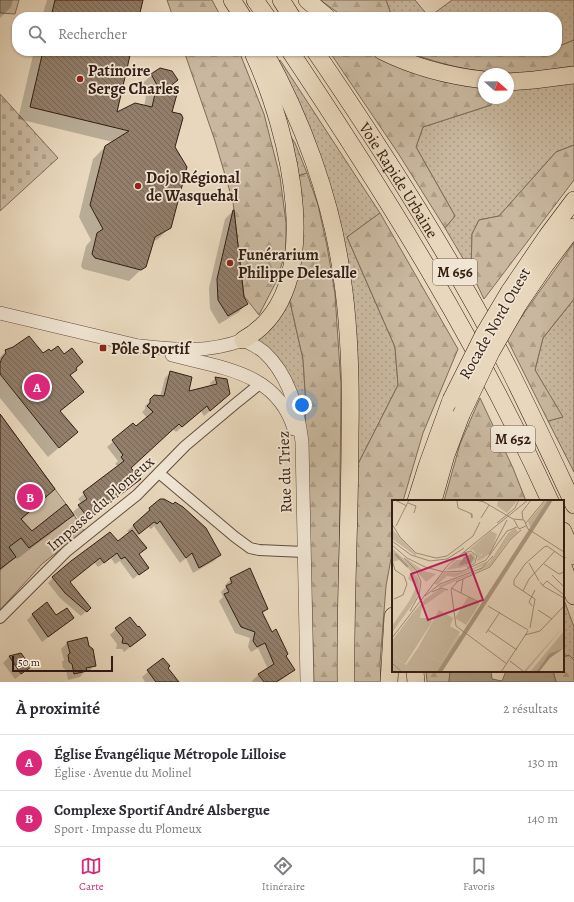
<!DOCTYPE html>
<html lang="fr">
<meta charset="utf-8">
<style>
:root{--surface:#fff;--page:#f2f2f3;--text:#2b2b33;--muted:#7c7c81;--line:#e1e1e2;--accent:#db2777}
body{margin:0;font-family:Alegreya,serif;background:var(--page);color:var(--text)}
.compass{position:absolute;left:478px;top:68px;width:36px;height:36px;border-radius:50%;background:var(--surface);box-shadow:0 1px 3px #0004;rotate:110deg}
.scale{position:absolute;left:12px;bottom:10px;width:101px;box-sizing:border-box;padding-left:4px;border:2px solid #341e14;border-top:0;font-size:11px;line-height:14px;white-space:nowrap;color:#341e14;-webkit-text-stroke:3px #f0e5d3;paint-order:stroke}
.you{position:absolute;left:302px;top:405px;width:14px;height:14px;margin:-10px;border:3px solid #fff;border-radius:50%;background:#1a73e8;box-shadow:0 0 0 6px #1a73e833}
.badge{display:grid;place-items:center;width:26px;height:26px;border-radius:50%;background:var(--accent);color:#fff;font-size:13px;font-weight:700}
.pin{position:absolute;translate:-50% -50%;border:2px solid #fff;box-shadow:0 1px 4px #0006}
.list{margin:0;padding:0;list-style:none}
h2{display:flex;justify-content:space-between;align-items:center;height:52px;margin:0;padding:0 16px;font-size:17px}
h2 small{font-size:13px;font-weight:400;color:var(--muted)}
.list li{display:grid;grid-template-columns:26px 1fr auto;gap:12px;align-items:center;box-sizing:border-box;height:56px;padding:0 16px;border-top:1px solid var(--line)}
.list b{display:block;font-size:15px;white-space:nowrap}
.list p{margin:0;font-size:13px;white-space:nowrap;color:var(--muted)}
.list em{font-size:13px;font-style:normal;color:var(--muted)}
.icon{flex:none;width:22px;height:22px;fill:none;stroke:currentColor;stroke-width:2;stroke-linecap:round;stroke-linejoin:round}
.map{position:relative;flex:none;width:574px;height:682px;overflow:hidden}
.search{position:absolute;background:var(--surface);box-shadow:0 1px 3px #0004;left:12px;right:12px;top:12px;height:44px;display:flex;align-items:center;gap:10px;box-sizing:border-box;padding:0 14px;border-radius:16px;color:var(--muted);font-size:15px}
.sheet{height:164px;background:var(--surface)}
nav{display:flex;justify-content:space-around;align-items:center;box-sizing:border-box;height:56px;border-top:1px solid var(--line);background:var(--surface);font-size:11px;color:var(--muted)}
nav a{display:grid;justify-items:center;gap:2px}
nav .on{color:var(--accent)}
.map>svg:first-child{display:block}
.grass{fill:url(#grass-dots);stroke:#7e6b5a}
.forest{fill:url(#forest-firs);stroke:#7e6b5a}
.cemetery{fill:url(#cemetery-stones);stroke:#7e6b5a}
.pitch{fill:#c9b89f;stroke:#7e6b5a}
.water{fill:#ab9883;stroke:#7b6757}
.shadow{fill:#0003}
.building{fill:url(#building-back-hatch);stroke:#341e14}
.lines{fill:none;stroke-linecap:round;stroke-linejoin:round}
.minor-casing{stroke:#614c3e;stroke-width:12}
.tertiary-casing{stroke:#614c3e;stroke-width:14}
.trunk-casing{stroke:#341e14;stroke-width:18}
.minor{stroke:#f0e5d3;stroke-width:10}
.tertiary{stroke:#f0e5d3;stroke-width:13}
.trunk{stroke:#e8d7bc;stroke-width:17}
.trunk-bridge-casing{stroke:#341e14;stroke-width:18;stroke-linecap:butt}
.trunk-bridge{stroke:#e8d7bc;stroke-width:17}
.poi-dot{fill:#8f2418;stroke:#f0e5d3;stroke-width:1.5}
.labels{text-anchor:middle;stroke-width:3.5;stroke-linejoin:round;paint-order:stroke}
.shield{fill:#f0e5d3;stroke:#6c5a4d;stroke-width:1}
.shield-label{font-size:15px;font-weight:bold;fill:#341e14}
.poi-label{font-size:16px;font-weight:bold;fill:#341e14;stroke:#f0e5d3;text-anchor:start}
.street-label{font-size:16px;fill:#341e14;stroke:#f0e5d3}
.inset-river{fill:none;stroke:#ab9883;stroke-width:2}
.inset-road{fill:none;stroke:#a08d79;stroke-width:1}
.view{fill:#c2185b;fill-opacity:0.15;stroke:#c2185b;stroke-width:2}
.inset-edge{fill:none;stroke:#341e14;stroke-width:2}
</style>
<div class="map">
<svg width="574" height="682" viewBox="0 0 574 682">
<defs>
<pattern id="grass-dots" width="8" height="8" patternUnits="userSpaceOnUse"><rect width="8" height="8" fill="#c9b89f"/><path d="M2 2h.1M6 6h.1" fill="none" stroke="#ad9e88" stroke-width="1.8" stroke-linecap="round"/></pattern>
<pattern id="forest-firs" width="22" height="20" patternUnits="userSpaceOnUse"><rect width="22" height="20" fill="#c9b89f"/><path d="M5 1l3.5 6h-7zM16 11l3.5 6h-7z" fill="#ad9e88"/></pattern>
<pattern id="cemetery-stones" width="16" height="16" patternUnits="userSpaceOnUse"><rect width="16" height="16" fill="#c9b89f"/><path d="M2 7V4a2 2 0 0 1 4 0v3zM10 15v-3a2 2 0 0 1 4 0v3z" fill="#ad9e88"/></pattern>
<pattern id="building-back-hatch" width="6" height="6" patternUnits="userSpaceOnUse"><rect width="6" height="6" fill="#927e6b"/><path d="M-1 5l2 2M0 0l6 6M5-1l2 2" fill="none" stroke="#786757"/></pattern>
</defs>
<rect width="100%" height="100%" fill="#e8d7bc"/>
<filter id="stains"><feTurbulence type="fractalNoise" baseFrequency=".005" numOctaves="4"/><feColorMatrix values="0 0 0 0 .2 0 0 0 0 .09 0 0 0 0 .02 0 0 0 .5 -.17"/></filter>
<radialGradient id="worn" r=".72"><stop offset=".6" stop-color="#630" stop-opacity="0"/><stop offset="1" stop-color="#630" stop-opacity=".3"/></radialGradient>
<g class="grass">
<path d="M386 0H415L429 17H392Z"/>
<path d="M452 0H574V40L557 47V17H429Z"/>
<path d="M280 60 380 213 347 237 395 347 398 385 355 470 348 291 276 64Z"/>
<path d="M574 81V145L556 152 499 216 479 220 472 234 471 272 445 228 455 216 416 147 423 127 491 105 492 98H508V89Z"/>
<path d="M286 129 295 143 307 173 295 177Z"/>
<path d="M288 293 303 359 306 405 305 431 257 340 264 332Z"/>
<path d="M574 299V472L548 421 562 417 535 370 543 338Z"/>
<path d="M563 597 574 627V660L569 655 563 657Z"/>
</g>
<g class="forest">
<path d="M167 0H212L221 17H173Z"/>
<path d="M320 0H386L392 17H344Z"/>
<path d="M574 40V66C557 68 539 72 522 73 479 74 445 66 405 51H480L490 53 557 51V47Z"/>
<path d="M184 51H239L264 114 280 177 286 223V251L276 282 259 315 244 296 233 202 215 141Z"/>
<path d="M329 51H367L392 62 484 87V98H492L491 105 423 127 416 147 455 216 445 228 398 153Z"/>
<path d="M574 145V180L484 299 471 272 472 234 479 220 499 216 556 152Z"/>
<path d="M307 173 318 205 327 246 335 294 341 385 338 682H314L308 475 305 431 306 405 303 359 288 293 295 177Z"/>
<path d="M380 213 458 349 423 433 403 501H393V548L386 586 380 663 381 682H353L355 470 398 385 395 347 347 237Z"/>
<path d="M574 243V299L543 338 535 370 563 417 548 421 507 339 522 316Z"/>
<path d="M480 398 513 468 526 501H444L460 444Z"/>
<path d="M569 655 574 660V682H556L553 671H563V657Z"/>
<path d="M426 671H450L449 682H427Z"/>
</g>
<path class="cemetery" d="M0 94 58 158 0 211Z"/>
<g class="pitch">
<path d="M0 0H19L15 14 0 13Z"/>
<path d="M0 414 74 515 84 531 42 564 0 610Z"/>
</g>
<path class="water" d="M450 671H491L492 679 502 681 506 671H553L556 682H449Z"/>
<g class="shadow">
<path d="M0 0H13L11 7 0 18Z"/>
<path d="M47 0H142L138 17H42Z"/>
<path d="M34 51H130L115 114 144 106 146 97 139 87 151 75 160 69 177 80 165 92 171 113 174 147 170 227 158 239 152 242 145 266 129 281 83 269 81 266 86 246 91 240 79 217 93 159 105 147 113 142 18 119Z"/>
<path d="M233 211 243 298 247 303 239 312 219 324 210 309 209 288 225 219Z"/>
<path d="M6 351 43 355 76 370 70 376 82 392 60 412 77 432 48 457 0 398V357Z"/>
<path d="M170 373 187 392 211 387 210 383 216 378 223 400 204 416 201 411 176 432 173 429 130 469 134 484 83 524 73 512 82 504 78 499 118 466 115 464 118 461 107 447 133 424 136 427 147 418 142 412 145 409V406L151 400 160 397 165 378Z"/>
<path d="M0 417 42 501 21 520 31 532 72 515 61 526 17 559 15 557 0 571Z"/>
<path d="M150 509 220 555 214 561 193 573 186 558 180 563 154 526 151 529 148 527 136 537 138 555 148 567 133 579 120 561 115 564 111 558 98 567 94 562 69 583 90 608 81 616 60 598 48 583 53 578 118 542 129 533 127 531 145 516 144 515Z"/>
<path d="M231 579 267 609 262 614 284 656 294 669 288 675 278 682H253L252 681 258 675 268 669 258 648 251 652 248 647 250 638 235 633 219 601 223 597 221 592 226 587 225 585Z"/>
<path d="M33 614 56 617 72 618 66 624 42 642 27 620Z"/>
<path d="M116 629 138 641 124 652 122 649H116L117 644 110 635Z"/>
<path d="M67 643 95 665 89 671 84 672 80 677 68 680 66 670 63 668 62 662 64 660 61 649Z"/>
<path d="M21 654 30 667 15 679 3 663 9 657Z"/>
<path d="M163 659 175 682H145L142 677Z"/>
</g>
<g class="building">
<path d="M55 0H143L139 17H51Z"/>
<path d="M43 51H131L117 112 135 103 152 107 157 85 151 74 160 68 172 71 178 80 164 91 177 94 172 112 181 114 183 118 175 147 187 167 171 228 155 237 146 267 141 270 95 258 92 254 97 233 103 229 90 205 105 146 129 131 30 107Z"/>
<path d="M233 210H234L244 297 248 304 228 316 218 300 217 279Z"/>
<path d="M29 336 43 353 49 349 51 351 58 346 64 354 72 348 83 362 76 368 77 370 70 375 84 392 60 411 78 432 59 448 0 374V363L2 358 6 353 5 350 13 347Z"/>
<path d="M170 371 192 377 189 391 217 384 215 377 227 379 230 394 210 411 207 406 182 427 179 424 170 432 131 468 141 479 89 519 78 505 87 499 83 492 124 461 121 457 123 455 112 440 133 423 136 426 153 412 147 406 150 403V399L154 395 164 396Z"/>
<path d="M0 414 55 489 21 519 32 531 66 504 74 515 29 548 21 538 9 547 16 557 0 569Z"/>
<path d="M160 499H164L173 504 175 502 183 507 206 528 221 555 199 568 192 553 186 558 160 521 157 524 154 522 139 534 133 525 150 510 149 508Z"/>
<path d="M132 530 147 548 139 554 149 568 139 575 125 557 121 559 117 553 104 563 100 558 70 582 91 608 87 612 65 593 52 577 71 561 110 532 118 541Z"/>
<path d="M250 568 268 609 262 612 272 632 276 629 288 654 286 656 295 670 276 682H264L258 674 274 664 265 643 257 647 253 641 255 632 241 627 224 594 229 592 226 586 232 583 230 578Z"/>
<path d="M47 602 56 615 67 608 74 618 48 637 32 614Z"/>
<path d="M130 617 138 627 139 626 146 635 130 647 128 644 122 643 123 638 115 628Z"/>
<path d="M87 637 89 646 93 649 96 666 86 668 87 671 74 674 72 664 69 662 68 655 70 653 67 642Z"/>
<path d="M21 653 31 667 21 674 9 656Z"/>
<path d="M163 658 170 666 168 668 179 682H156L147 670Z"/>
</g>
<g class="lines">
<g class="minor-casing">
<g id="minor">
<path d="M159 473 235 537 250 548 259 550 304 552"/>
<path d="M0 618 67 551 137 495 185 446 235 404 261 383"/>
</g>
</g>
<g class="tertiary-casing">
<g id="tertiary">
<path d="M0 313 147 348"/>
<path d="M140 346C176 350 208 353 243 340 250 343 258 347 264 352 289 375 298 409 302 442L307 682"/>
<path d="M172 355C221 368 277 372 294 429"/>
</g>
</g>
<g class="trunk-casing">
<g id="trunk">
<path d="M232 0 243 17"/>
<path d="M255 0 267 17"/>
<path d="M281 0 292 17"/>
<path d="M307 0 327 17"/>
<path d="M264 51C302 119 332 200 342 277 350 329 351 382 350 435 350 518 345 600 346 682"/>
<path d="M290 51C386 195 478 342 550 501"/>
<path id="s1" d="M315 51C385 154 453 260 510 371 532 415 553 460 574 505"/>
<path d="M382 51C414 67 449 76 484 80"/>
<path d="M508 82 534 80 574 75"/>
<path d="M509 292 547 236 574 200"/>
<path d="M518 305 546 264 574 227"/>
<path d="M243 340C332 291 287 127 254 55"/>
<path d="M416 501 427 466 451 400"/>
<path d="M433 501 446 455 461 415"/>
<path d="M563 531 574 556"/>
<path d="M563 566 574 596"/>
<path d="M415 671 416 682"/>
<path d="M389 682 393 616"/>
</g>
</g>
<use href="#minor" class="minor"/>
<use href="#tertiary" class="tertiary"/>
<use href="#trunk" class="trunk"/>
<g class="trunk-bridge-casing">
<g id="trunk-bridge">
<path d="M451 400 484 334 509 292"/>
<path d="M461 415 491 352 518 305"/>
</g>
</g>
<use href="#trunk-bridge" class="trunk-bridge"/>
</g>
<g class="poi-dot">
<circle cx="80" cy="79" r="4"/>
<circle cx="138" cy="186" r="4"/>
<circle cx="230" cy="263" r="4"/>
<rect x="99" y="344" width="8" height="8" rx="2"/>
</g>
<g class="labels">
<g class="shield">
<rect x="433" y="259" width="44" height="26" rx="3"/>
<rect x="491" y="426" width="44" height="26" rx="3"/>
</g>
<g class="shield-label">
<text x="455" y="277">M 656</text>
<text x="513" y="444">M 652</text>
</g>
<g class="poi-label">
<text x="88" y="76">Patinoire<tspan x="88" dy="18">Serge Charles</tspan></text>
<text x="146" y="183">Dojo Régional<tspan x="146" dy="18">de Wasquehal</tspan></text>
<text x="238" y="260">Funérarium<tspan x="238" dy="18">Philippe Delesalle</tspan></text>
<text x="111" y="354">Pôle Sportif</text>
</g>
<g class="street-label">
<text dy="6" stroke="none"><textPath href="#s1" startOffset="154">Voie Rapide Urbaine</textPath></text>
<text transform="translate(494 323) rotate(-60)" y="6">Rocade Nord Ouest</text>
<text transform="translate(284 472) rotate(-92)" y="6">Rue du Triez</text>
<text transform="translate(100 503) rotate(-41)" y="6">Impasse du Plomeux</text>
</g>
</g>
<g transform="translate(392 500)">
<rect width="172" height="172" fill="#e8d7bc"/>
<path d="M106 0H126L115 13 105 6ZM1 30 24 54V56L0 39ZM99 31 105 34 101 46 97 54 83 65 94 55 95 51 87 56 89 51 86 49 77 50ZM0 53 17 66 26 79 27 87 16 104 25 85 16 79 19 72 16 68 7 60 1 62ZM12 57 32 71 44 74 34 82ZM172 126 134 172H131Z" fill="#c9b89f"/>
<path d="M154 0H156L139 29 136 22ZM123 28 126 32 116 41 98 66 48 88 46 86 85 71 98 62 116 33ZM97 45 96 54 85 62 86 57 80 48 92 50 87 54 89 56ZM0 48 22 68 28 83 24 99 0 133V126L27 87V83L24 74 0 53ZM75 52 82 53 84 59 78 66 54 70 64 60H71L66 66 79 63V54L72 55ZM95 61 93 65 63 77 55 76 45 85 42 83 51 73 72 72ZM48 89 54 90 30 107 28 118 23 115 0 147V141L20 114 33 99ZM172 131V148L153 159 144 172H138Z" fill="#c9b89f"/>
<path d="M47 110 61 118 58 126 68 132 49 163 26 148Z" fill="#c9b89f"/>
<path d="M67 135 69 137 46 172H0V155L14 165 26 148 49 163Z" fill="#c9b89f"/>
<path d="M76 97 88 103 74 125 63 118ZM23 114 28 118H37L40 122 13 164 0 155V147Z" fill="#c9b89f"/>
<path d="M156 0H161L50 172H45ZM79 54 82 58 79 63 66 66 72 57ZM172 148 158 158 147 172H144L157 154Z" fill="#ab9883"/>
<path class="inset-river" d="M3 54 16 67"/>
<path class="inset-road" d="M3 0 15 6M84 0 92 2 121 19 132 20 136 29 172 52M65 1 66 8 80 14V18L79 14M16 3 24 6 22 13M89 18 97 5M122 20 127 29 134 26M131 20 130 12 139 0M105 23 123 8 127 0M134 23 153 0M0 24 8 37 24 53 44 58 55 56 81 36 88 22M4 26 17 0M0 41 19 55 38 61 55 59 72 48M0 45 15 58 33 67 52 72 71 71 94 60 115 31 125 27M71 53 79 51 85 56 83 63 75 68M97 55 115 20M12 58 24 70 29 82 27 95 18 111M0 60 3 70 12 76 15 84 11 95 2 99M137 63 147 81M152 64 167 74 172 72M160 75 172 87M64 82 98 67 118 40 129 30M65 82 59 89 64 126 115 164M148 82 151 86 172 98M151 85 155 81 172 95M59 88 87 102M131 91 122 85V80L133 64 152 47 155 46 172 58M40 92 49 88 56 90M69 93 71 79M33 96 48 84 90 68 101 56M96 106 136 130M140 106 137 102 143 90M146 110 160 119M138 128 143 99 131 91 137 79 163 51M96 130 125 150M94 133 108 112M133 135 148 131 172 106M0 138 56 65 136 0M118 161 131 171M1 164 10 172M109 172 136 131"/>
<path class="view" d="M74 54 91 100 36 120 19 74Z"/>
<rect width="172" height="172" class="inset-edge"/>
</g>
<rect width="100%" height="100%" filter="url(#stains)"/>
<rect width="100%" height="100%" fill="url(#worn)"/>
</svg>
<svg class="compass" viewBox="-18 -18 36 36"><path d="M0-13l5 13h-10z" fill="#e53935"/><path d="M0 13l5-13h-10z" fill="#7c7c81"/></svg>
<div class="scale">50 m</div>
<div class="you"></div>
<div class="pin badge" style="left:37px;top:387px">A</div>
<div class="pin badge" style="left:30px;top:497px">B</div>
<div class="search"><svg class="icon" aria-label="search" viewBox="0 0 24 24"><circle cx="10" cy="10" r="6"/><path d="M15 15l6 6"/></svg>Rechercher</div>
</div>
<section class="sheet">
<h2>À proximité<small>2 résultats</small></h2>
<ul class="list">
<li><span class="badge">A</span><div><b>Église Évangélique Métropole Lilloise</b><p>Église · Avenue du Molinel</p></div><em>130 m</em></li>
<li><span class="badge">B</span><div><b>Complexe Sportif André Alsbergue</b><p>Sport · Impasse du Plomeux</p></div><em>140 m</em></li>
</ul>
</section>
<nav>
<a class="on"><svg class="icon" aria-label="map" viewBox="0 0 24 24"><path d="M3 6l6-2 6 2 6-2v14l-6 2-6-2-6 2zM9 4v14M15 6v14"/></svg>Carte</a>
<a><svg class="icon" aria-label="directions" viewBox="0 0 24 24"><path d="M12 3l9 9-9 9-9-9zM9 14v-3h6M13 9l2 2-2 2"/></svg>Itinéraire</a>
<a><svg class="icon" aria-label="saved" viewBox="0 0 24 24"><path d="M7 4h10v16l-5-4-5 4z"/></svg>Favoris</a>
</nav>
